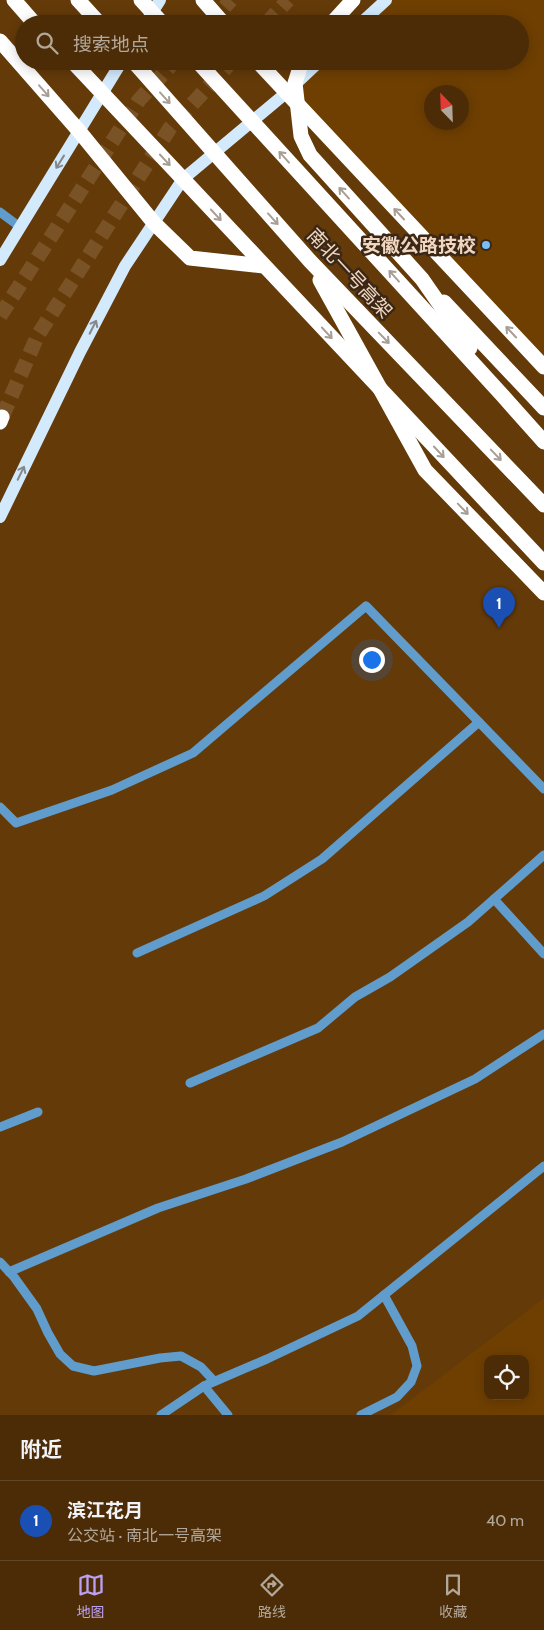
<!DOCTYPE html>
<html lang="zh">
<meta charset="utf-8">
<style>
:root{--surface:#4b2c07;--page:#553815;--text:#f1f3f6;--muted:#b2a79b;--line:#624828;--accent:#bca0f2}
body{margin:0;font-family:Cabin,"Noto Sans SC",sans-serif;background:var(--page);color:var(--text)}
.controls{position:absolute;right:15px;bottom:15px;display:grid;overflow:hidden;border-radius:10px;box-shadow:0 2px 12px #0003}
.controls button{width:45px;height:45px;display:grid;place-items:center;padding:0;border:0;border-bottom:1px solid var(--line);background:var(--surface);color:var(--text);font:25px sans-serif}
.compass{position:absolute;left:424px;top:85px;width:45px;height:45px;border-radius:50%;background:var(--surface);box-shadow:0 2px 12px #0003;rotate:337deg}
.you{position:absolute;left:371px;top:659px;width:18px;height:18px;margin:-12px;border:4px solid #fff;border-radius:50%;background:#1a73e8;box-shadow:0 0 0 8px #1a73e833}
.badge{display:grid;place-items:center;width:32px;height:32px;border-radius:50%;background:var(--accent);color:#fff;font-size:16px;font-weight:700}
.pin{position:absolute;translate:-50% -41px;filter:drop-shadow(0 1px 2px #0008)}
.pin::after{content:'';position:absolute;top:26px;width:18px;height:15px;background:inherit;clip-path:polygon(0 0,100% 0,50% 100%)}
.list{margin:0;padding:0;list-style:none}
h2{display:flex;justify-content:space-between;align-items:center;height:65px;margin:0;padding:0 20px;font-size:21px}
h2 small{font-size:16px;font-weight:400;color:var(--muted)}
.list li{display:grid;grid-template-columns:32px 1fr auto;gap:15px;align-items:center;box-sizing:border-box;height:80px;padding:0 20px;border-top:1px solid var(--line)}
.list b{display:block;font-size:19px;white-space:nowrap}
.list p{margin:0;font-size:16px;white-space:nowrap;color:var(--muted)}
.list em{font-size:16px;font-style:normal;color:var(--muted)}
.icon{flex:none;width:28px;height:28px;fill:none;stroke:currentColor;stroke-width:2;stroke-linecap:round;stroke-linejoin:round}
.map{position:relative;flex:none;width:544px;height:1415px;overflow:hidden}
.search{position:absolute;background:var(--surface);box-shadow:0 2px 12px #0003;left:15px;right:15px;top:15px;height:55px;display:flex;align-items:center;gap:12px;box-sizing:border-box;padding:0 18px;border-radius:28px;color:var(--muted);font-size:19px}
.sheet{height:145px;background:var(--surface)}
nav{display:flex;justify-content:space-around;align-items:center;box-sizing:border-box;height:70px;border-top:1px solid var(--line);background:var(--surface);font-size:14px;color:var(--muted)}
nav a{display:grid;justify-items:center;gap:2px}
nav .on{color:var(--accent)}
.map>svg:first-child{display:block}
.built{fill:#6f3f02;fill-rule:evenodd}
.lines{fill:none;stroke-linecap:round;stroke-linejoin:round}
.highway-tunnel{stroke:#795225;stroke-width:15;stroke-dasharray:15 8;stroke-linecap:butt}
.minor{stroke:#619dcc;stroke-width:9}
.major{stroke:#d3eafd;stroke-width:12}
.highway{stroke:#fff;stroke-width:15}
.highway-bridge{stroke:#fff;stroke-width:15}
.oneway{stroke:#a79e96}
.oneway2{stroke:#878889}
.poi-dot{fill:#77bff7;stroke:#3b2715;stroke-width:2}
.labels{text-anchor:middle;stroke-width:5;stroke-linejoin:round;paint-order:stroke}
.poi-label{font-size:19px;font-weight:bold;fill:#f1d7c1;stroke:#3b2715;text-anchor:end}
.street-label{font-size:19px;fill:#f1d7c1;stroke:#3b2715}
</style>
<div class="map">
<svg width="544" height="1415" viewBox="0 0 544 1415">
<rect width="100%" height="100%" fill="#643a09"/>
<g class="built">
<path d="M386 0H544V367L286 93 320 61H520V24H360ZM432 92H462V122H432Z"/>
<path d="M544 1298V1415H391ZM488 1359H525V1396H488Z"/>
</g>
<g class="lines">
<g class="highway-tunnel">
<path d="M209 24 231 0"/>
<path d="M266 24 288 0"/>
<path d="M0 316 139 100 175 61"/>
<path d="M2 417 38 335 170 128 232 61"/>
</g>
<g class="minor">
<path d="M0 212 20 227"/>
<path d="M0 807 16 823 112 790 193 753 366 606 544 789"/>
<path d="M494 899 544 954"/>
<path d="M137 953 264 896 322 859 479 722"/>
<path d="M190 1083 318 1028 355 997 390 977 468 922 544 855"/>
<path d="M0 1127 38 1112"/>
<path d="M0 1262 14 1277 37 1309 48 1333 60 1354 73 1366 94 1371 160 1358 181 1356 201 1367 214 1381"/>
<path d="M9 1272 158 1208 246 1179 342 1142 475 1079 544 1034"/>
<path d="M204 1386 228 1415"/>
<path d="M161 1415 204 1386 267 1359 358 1316 544 1166"/>
<path d="M361 1415 397 1397 411 1382 417 1366 412 1346 384 1295"/>
</g>
<g class="major">
<path d="M145 24 160 0"/>
<path d="M360 24 386 0"/>
<path d="M0 260 122 61"/>
<path d="M0 517 80 352 125 266 183 179 286 93 320 61"/>
</g>
<g class="highway">
<path d="M14 0 35 24"/>
<path d="M78 0 100 24"/>
<path d="M203 0 224 24"/>
<path d="M331 24 353 0"/>
<path d="M0 41 79 131 154 223 190 258 264 266"/>
<path d="M72 61 544 563"/>
<path d="M257 61 544 367"/>
<path d="M444 302 544 408"/>
<path d="M0 422 2 417"/>
</g>
<g class="highway-bridge">
<path d="M141 0 163 24"/>
<path d="M133 61 310 261 544 505"/>
<path d="M197 61 503 396 544 442"/>
<path d="M302 61 295 83 301 136 310 155 422 279 470 348"/>
<path d="M320 280 425 470 544 593"/>
</g>
</g>
<defs><path id="oneway-shaft" d="M-6 0H5M1.5-3L5.5 0L1.5 3" fill="none" stroke-width="1.6" stroke-linecap="round" stroke-linejoin="round" transform="scale(1.25)"/></defs>
<g class="oneway">
<use href="#oneway-shaft" transform="translate(44 91) rotate(49)"/>
<use href="#oneway-shaft" transform="translate(165 98) rotate(48)"/>
<use href="#oneway-shaft" transform="translate(284 157) rotate(-132)"/>
<use href="#oneway-shaft" transform="translate(165 160) rotate(47)"/>
<use href="#oneway-shaft" transform="translate(344 193) rotate(-132)"/>
<use href="#oneway-shaft" transform="translate(399 214) rotate(-133)"/>
<use href="#oneway-shaft" transform="translate(216 215) rotate(47)"/>
<use href="#oneway-shaft" transform="translate(273 219) rotate(48)"/>
<use href="#oneway-shaft" transform="translate(394 276) rotate(-132)"/>
<use href="#oneway-shaft" transform="translate(511 332) rotate(-133)"/>
<use href="#oneway-shaft" transform="translate(327 333) rotate(47)"/>
<use href="#oneway-shaft" transform="translate(384 338) rotate(46)"/>
<use href="#oneway-shaft" transform="translate(439 452) rotate(47)"/>
<use href="#oneway-shaft" transform="translate(496 455) rotate(46)"/>
<use href="#oneway-shaft" transform="translate(463 509) rotate(46)"/>
</g>
<g class="oneway2">
<use href="#oneway-shaft" transform="translate(60 162) rotate(122)"/>
<use href="#oneway-shaft" transform="translate(93 327) rotate(-63)"/>
<use href="#oneway-shaft" transform="translate(21 473) rotate(-64)"/>
</g>
<circle class="poi-dot" cx="486" cy="245" r="5"/>
<g class="labels">
<g class="poi-label">
<text x="476" y="252">安徽公路技校</text>
</g>
<g class="street-label">
<text transform="translate(350 273) rotate(47)" y="7">南北一号高架</text>
</g>
</g>
</svg>
<div class="controls">
<button><svg class="icon" aria-label="locate" viewBox="0 0 24 24"><circle cx="12" cy="12" r="6"/><path d="M12 2v4M12 18v4M2 12h4M18 12h4"/></svg></button>
</div>
<svg class="compass" viewBox="-18 -18 36 36"><path d="M0-13l5 13h-10z" fill="#e53935"/><path d="M0 13l5-13h-10z" fill="#b2a79b"/></svg>
<div class="you"></div>
<div class="pin badge" style="left:499px;top:628px;background:#1a4fb4">1</div>
<div class="search"><svg class="icon" aria-label="search" viewBox="0 0 24 24"><circle cx="10" cy="10" r="6"/><path d="M15 15l6 6"/></svg>搜索地点</div>
</div>
<section class="sheet">
<h2>附近<small></small></h2>
<ul class="list">
<li><span class="badge" style="background:#1a4fb4">1</span><div><b>滨江花月</b><p>公交站 · 南北一号高架</p></div><em>40 m</em></li>
</ul>
</section>
<nav>
<a class="on"><svg class="icon" aria-label="map" viewBox="0 0 24 24"><path d="M3 6l6-2 6 2 6-2v14l-6 2-6-2-6 2zM9 4v14M15 6v14"/></svg>地图</a>
<a><svg class="icon" aria-label="directions" viewBox="0 0 24 24"><path d="M12 3l9 9-9 9-9-9zM9 14v-3h6M13 9l2 2-2 2"/></svg>路线</a>
<a><svg class="icon" aria-label="saved" viewBox="0 0 24 24"><path d="M7 4h10v16l-5-4-5 4z"/></svg>收藏</a>
</nav>
